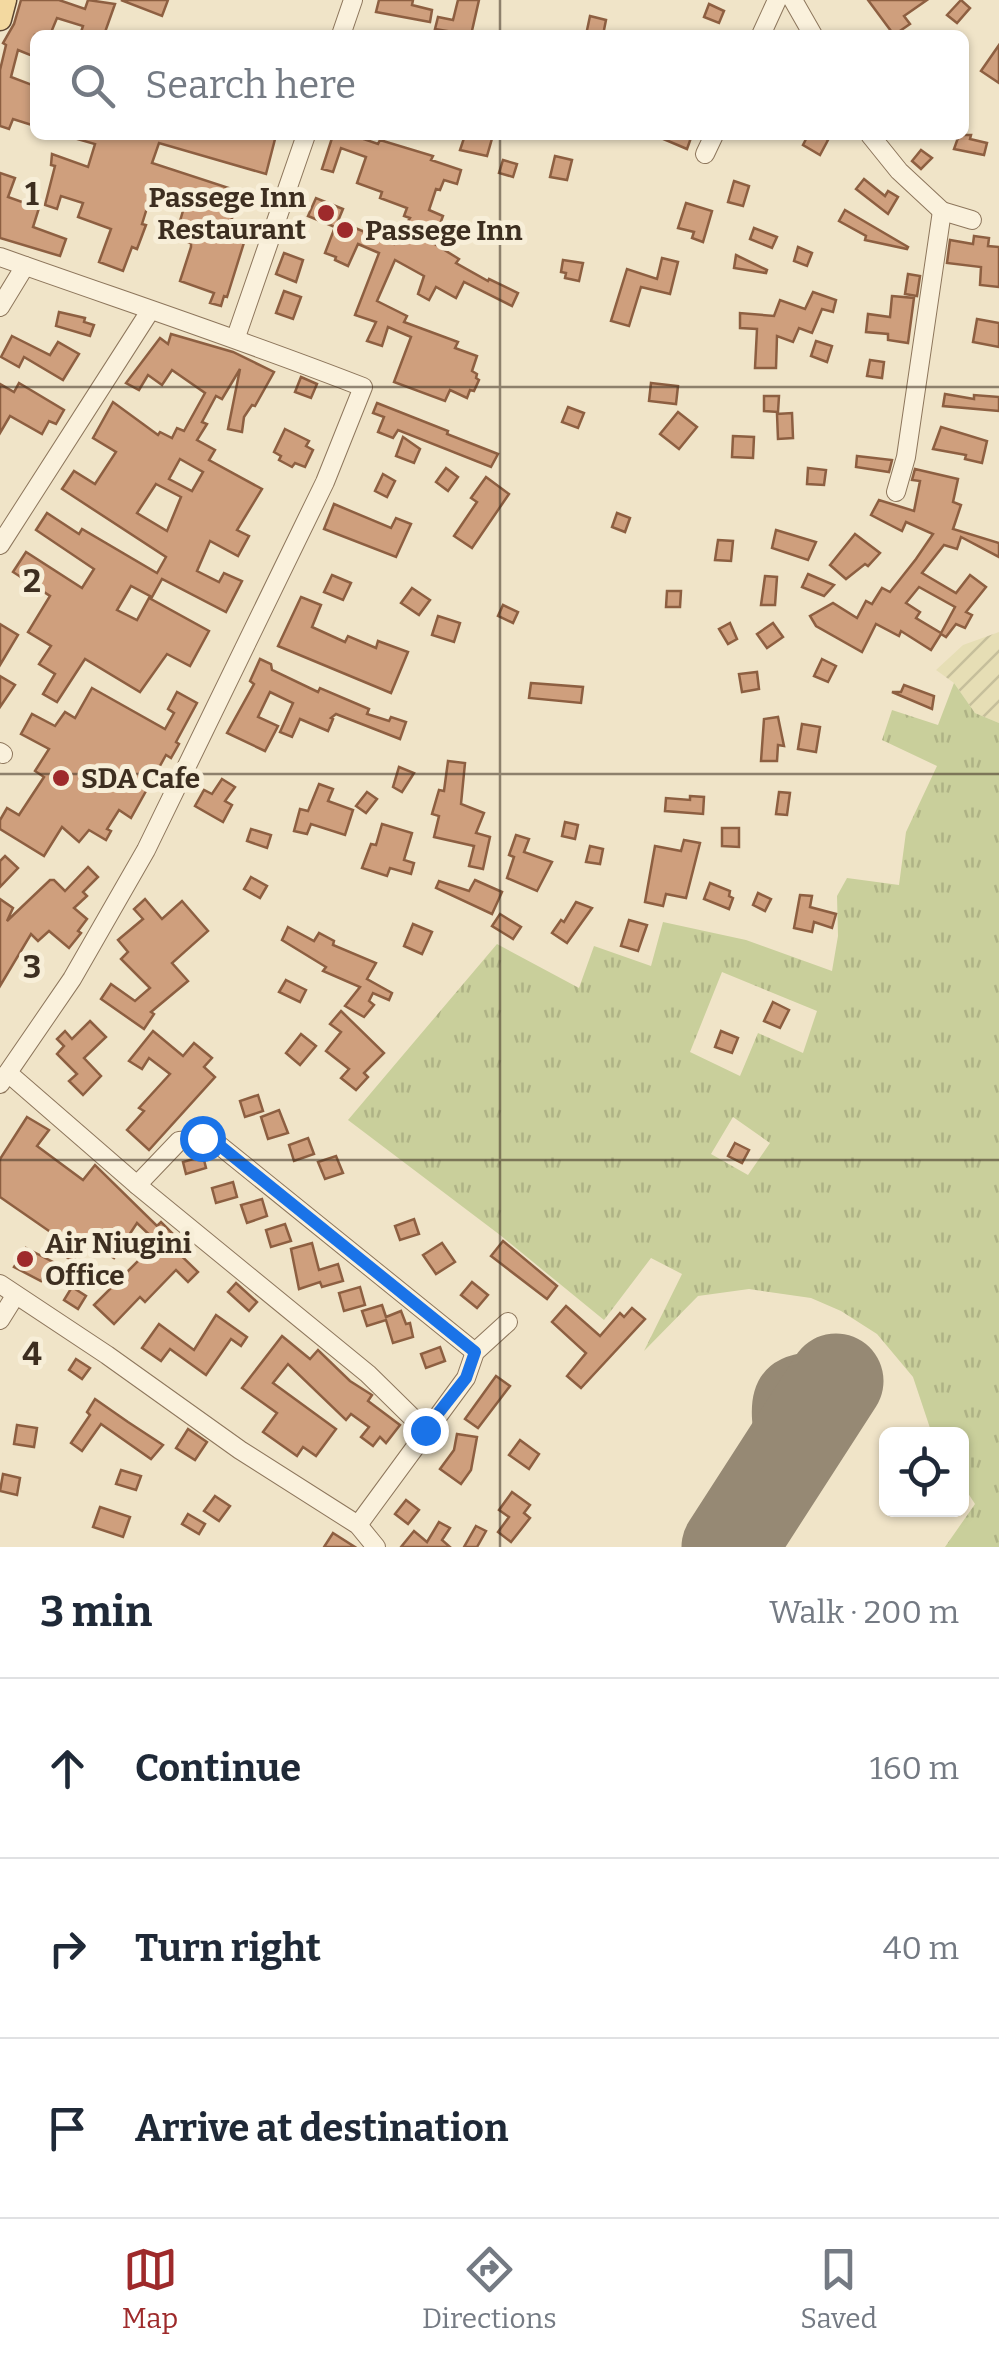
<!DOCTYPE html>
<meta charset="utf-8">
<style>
:root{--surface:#fff;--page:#f6f6f7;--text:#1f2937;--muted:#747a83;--line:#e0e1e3;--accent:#9e2a2b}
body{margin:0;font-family:Bitter,serif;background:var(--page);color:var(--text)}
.controls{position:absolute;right:30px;bottom:30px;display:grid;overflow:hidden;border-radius:15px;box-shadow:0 2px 8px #0004}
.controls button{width:90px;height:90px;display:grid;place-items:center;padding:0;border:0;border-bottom:2px solid var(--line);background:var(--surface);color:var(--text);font:50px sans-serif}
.stop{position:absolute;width:30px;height:30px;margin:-22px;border:8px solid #1a73e8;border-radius:50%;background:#fff}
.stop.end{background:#1a73e8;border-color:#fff;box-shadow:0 2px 10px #0008}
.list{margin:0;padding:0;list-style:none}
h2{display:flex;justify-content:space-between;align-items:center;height:130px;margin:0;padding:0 40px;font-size:42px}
h2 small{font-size:32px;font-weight:400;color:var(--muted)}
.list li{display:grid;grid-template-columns:65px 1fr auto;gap:30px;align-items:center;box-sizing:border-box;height:180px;padding:0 40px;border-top:2px solid var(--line)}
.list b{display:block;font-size:38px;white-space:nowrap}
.list em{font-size:32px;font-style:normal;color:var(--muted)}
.icon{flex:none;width:55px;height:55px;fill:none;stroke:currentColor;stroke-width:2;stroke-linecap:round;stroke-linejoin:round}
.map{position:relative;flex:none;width:999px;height:1547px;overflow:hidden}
.search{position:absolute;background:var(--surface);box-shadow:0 2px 8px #0004;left:30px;right:30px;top:30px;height:110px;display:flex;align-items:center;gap:25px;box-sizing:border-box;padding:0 35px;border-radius:15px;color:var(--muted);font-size:38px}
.sheet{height:670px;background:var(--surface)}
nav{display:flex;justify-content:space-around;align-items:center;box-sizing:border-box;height:140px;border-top:2px solid var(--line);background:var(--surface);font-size:28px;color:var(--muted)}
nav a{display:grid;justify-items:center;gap:5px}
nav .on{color:var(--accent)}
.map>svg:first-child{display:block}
.farmland{fill:url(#farmland-furrows)}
.grass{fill:url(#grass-tufts);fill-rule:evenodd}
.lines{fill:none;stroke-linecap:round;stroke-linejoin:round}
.taxiway{stroke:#968974;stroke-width:38}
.runway{stroke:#968974;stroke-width:95}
.building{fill:#cf9f7d;stroke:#8d5f41;stroke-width:2.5;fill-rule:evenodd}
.minor-casing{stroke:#8d765c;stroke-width:20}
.major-casing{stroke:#5b4430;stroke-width:25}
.minor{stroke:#faf1dc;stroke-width:18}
.major{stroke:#f3d9a0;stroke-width:22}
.route{stroke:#1a73e8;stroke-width:12}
.grid{fill:none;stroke:#3d2e20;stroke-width:2.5;stroke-opacity:0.55}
.poi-dot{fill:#9e2a2b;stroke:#f7eed8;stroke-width:4}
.labels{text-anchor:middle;stroke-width:10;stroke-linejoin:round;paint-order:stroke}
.poi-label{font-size:28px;font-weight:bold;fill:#3d2e20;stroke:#f7eed8;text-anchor:start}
.grid-label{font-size:32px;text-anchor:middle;font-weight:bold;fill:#3d2e20;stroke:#f7eed8;stroke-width:10;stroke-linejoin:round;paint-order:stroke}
</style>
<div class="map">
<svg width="999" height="1547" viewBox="0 0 999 1547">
<defs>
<pattern id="farmland-furrows" width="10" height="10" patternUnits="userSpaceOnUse" patternTransform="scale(2.5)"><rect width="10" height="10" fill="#e6deb5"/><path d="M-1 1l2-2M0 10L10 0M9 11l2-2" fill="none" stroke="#c6bf9b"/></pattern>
<pattern id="grass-tufts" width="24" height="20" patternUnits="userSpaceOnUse" patternTransform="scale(2.5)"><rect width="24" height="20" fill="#c9cf9b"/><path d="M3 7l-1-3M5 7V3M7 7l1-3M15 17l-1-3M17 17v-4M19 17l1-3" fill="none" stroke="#aeb285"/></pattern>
</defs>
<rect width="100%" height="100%" fill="#f0e4c8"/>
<path class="farmland" d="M999 632V723L975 713 954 683 936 670 963 645Z"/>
<path class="grass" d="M954 683 975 713 999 723V1547H945L975 1504 962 1484V1434H932L913 1377 877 1334 841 1311 811 1298 749 1289 698 1296 644 1351 682 1274 651 1258 604 1320 500 1235 348 1120 497 944 579 988 594 946 651 966 663 922 746 940 832 971 838 936 837 896 847 878 899 885 906 832 937 766 882 740 892 710 938 725ZM722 972 817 1011 803 1053 758 1033 740 1076 690 1052ZM733 1117 770 1143 748 1175 711 1154Z"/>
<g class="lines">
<path class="taxiway" d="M778 1472C776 1431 750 1377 811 1371L840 1391V1418L818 1441 788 1456"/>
<path class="runway" d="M729 1547 836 1381"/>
</g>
<g class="building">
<path d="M21 0H59L85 9 88 0 115 4 104 35H80L83 26 57 18 50 35H35V57L18 50 11 77 35 86V126L13 119 9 129 0 126V70L6 45 3 43 14 24Z"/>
<path d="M121 0H168L162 16Z"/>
<path d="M379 0H413L412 5 432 10 430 22 376 12Z"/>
<path d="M458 0H479L471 35 435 29 438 17 453 20Z"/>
<path d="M868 0H927L904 16 910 24 894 35Z"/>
<path d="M961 0 970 8 957 23 947 15Z"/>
<path d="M709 4 724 11 719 23 704 17Z"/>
<path d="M590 16 606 20 603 35H586Z"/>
<path d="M999 45V83L981 71Z"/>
<path d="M74 135H262L275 139 266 174 159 143 152 163 241 192 229 227 247 233 227 297 224 296 221 306 210 303 214 293 180 281 191 247V243L175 238 185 204 152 192 142 224 146 225 137 249 132 247 123 271 99 262 111 229 78 217 83 203 61 196 57 209 45 205 55 166 51 165 52 154 88 167 95 144 74 138Z"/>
<path d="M333 135H352L378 144 380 140 433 156 431 160 461 170 457 184 444 180 440 190 436 189 429 210 443 216 433 243 459 259 456 263 488 281 489 279 518 293 512 306 464 282 456 298 436 287 429 300 418 294 424 276 395 260 377 301 407 316 404 322 458 342 455 348 477 356 472 371 477 374 476 378 479 380 474 391 470 390 467 398 450 390 445 401 394 382 411 337 388 327 382 346 367 341 376 322 355 315 379 253 358 244 348 266 335 260 336 257 325 253 335 227 308 216 316 198 343 209 338 221 394 244 410 218 404 216 407 208 380 198 382 192 357 183 366 157 341 148 333 172 322 169Z"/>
<path d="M465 135H493L487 156 460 150Z"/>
<path d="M654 135H692L687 149Z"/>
<path d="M808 135H820L828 140 820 155 803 145Z"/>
<path d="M959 135H971L970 139 987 143 984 155 954 149Z"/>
<path d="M921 150 932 158 921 169 912 161Z"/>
<path d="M555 156 572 160 567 180 550 177Z"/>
<path d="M503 160 517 164 513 177 499 173Z"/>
<path d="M0 173 15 178 8 197 39 208 33 227 66 239 60 256 0 238Z"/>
<path d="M864 179 885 196 888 191 898 197 888 214 856 189Z"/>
<path d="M734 181 749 186 743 206 728 202Z"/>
<path d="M686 203 712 211 703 242 692 238 694 232 678 228Z"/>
<path d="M845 210 908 247 907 249 865 240 866 236 839 221Z"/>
<path d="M754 228 777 237 772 248 750 239Z"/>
<path d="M974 236 989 238 988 246 999 247V287L980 285 981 267 947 263 950 240 973 244Z"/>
<path d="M798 247 812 253 807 266 794 261Z"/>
<path d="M284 253 303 260 296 282 276 274Z"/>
<path d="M736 255 767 270 766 273 734 268Z"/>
<path d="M662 258 678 262 670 294 641 287 629 326 611 321 627 269 657 279Z"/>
<path d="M563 260 583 263 579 281 565 278 566 273 561 272Z"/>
<path d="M908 274 920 276 917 296 905 294Z"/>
<path d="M284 291 301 297 293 319 276 313Z"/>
<path d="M813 292 836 300 833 312 822 309 812 333 799 328 793 342 777 336 776 368H755L757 329 740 328V313L774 316 780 300 805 309Z"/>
<path d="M892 296 914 298 908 343 888 340V334L866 332 868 314 890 317Z"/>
<path d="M59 312 85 318 84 322 94 325 90 336 56 326Z"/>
<path d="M977 319 999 323V347L973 342Z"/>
<path d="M171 334 233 352 274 372 255 406 252 405 244 417 242 432 228 429 240 369 222 399 216 396 202 422 207 424 197 440 215 450 209 460 262 489 237 530 249 536 238 556 210 541 197 571 219 582 224 573 242 581 226 612 162 579 152 597 131 586 117 610 137 620 149 598 209 631 190 666 167 654 140 692 85 659 57 702 43 694 55 674 39 664 51 646 28 632 50 596 13 572 26 552 82 588 94 569 36 530 47 513 79 534 82 529 157 573 166 557 62 489 74 471 95 484 116 452 93 438 113 402 158 435 160 432 172 438 177 428 184 431 205 393 172 370 162 385 148 375 139 390 126 383 160 338 168 344ZM180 459 203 472 192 491 169 479ZM156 484 181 497 167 531 137 513Z"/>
<path d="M12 336 50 355 58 342 79 354 63 380 24 357 19 367 1 357Z"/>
<path d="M816 341 832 346 827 362 811 356Z"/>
<path d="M870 360 884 362 882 378 867 376Z"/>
<path d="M301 377 317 384 311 398 295 392Z"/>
<path d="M19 383 64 410 56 424 49 421 42 434 10 416 0 433V384L14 392Z"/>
<path d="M651 383 678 386 676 404 649 401Z"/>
<path d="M945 394 974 399V395L999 397V411L943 406Z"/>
<path d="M764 396H779L778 412 764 411Z"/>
<path d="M377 403 448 431 447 434 498 454 491 467 398 430 393 438 378 432 384 417 373 413Z"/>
<path d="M568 407 584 413 578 428 562 422Z"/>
<path d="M678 412 697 427 679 449 660 434Z"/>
<path d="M792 413 793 438 778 439 777 414Z"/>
<path d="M941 427 987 441 982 463 965 459 966 455 933 449Z"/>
<path d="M285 429 309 441 306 446 313 450 305 467 295 463 292 467 279 460 281 456 274 452Z"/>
<path d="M733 436 754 437 753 458 732 457Z"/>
<path d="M403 437 420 449 414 463 396 456Z"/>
<path d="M857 456 892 460 889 472 856 467Z"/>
<path d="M446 468 458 477 448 491 436 482Z"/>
<path d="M808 468 826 470 824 485 807 484Z"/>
<path d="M915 469 958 479 953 502 961 505 953 529 999 543V557L961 537 957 549 944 545 922 573 956 593 970 575 986 587 966 612 972 615 965 628 956 624 946 637 941 634 931 650 901 631 899 636 876 624 862 652 816 626 810 616 833 603 857 618 866 601 872 604 882 588 890 592 916 559 933 534 906 522 902 531 871 515 879 500 914 511 920 481 912 480ZM919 587 955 607 941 633 916 618 920 612 906 603Z"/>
<path d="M383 474 395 481 387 497 375 491Z"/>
<path d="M486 477 509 494 472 548 454 536 477 502 471 498Z"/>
<path d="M334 504 391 528 396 518 411 524 396 557 324 529Z"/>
<path d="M617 513 630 518 625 532 612 527Z"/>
<path d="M776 530 816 542 808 560 772 548Z"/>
<path d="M855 534 880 553 868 566 865 564 846 579 830 565Z"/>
<path d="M718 540 733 541 731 561 715 560Z"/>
<path d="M808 574 834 585 824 596 802 587Z"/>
<path d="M332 575 351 583 343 600 324 592Z"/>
<path d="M765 576 777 577 775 605H761Z"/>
<path d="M412 588 430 600 419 615 401 603Z"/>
<path d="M667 591H681L680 607H666Z"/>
<path d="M301 597 321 605 312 627 345 642 348 636 376 648 378 641 408 652 391 693 278 646Z"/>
<path d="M503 605 518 612 513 623 498 616Z"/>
<path d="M438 616 460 623 454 642 432 635Z"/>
<path d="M730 623 737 639 728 644 719 629Z"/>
<path d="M773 623 783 637 767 648 757 634Z"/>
<path d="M0 624 18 635 0 665Z"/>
<path d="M260 659 271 664 272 670 318 692 320 688 369 709 367 714 389 721 391 717 406 722 400 739 336 714 331 718 333 719 328 731 300 719 292 737 280 732 293 703 270 692 258 717 278 726 265 751 227 733 254 684 250 681Z"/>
<path d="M822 659 836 666 828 682 814 676Z"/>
<path d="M757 672 759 689 742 692 739 674Z"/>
<path d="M0 676 15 685 0 707Z"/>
<path d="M531 683 583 687 581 703 529 698Z"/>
<path d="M904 685 934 696 932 709 892 692H901Z"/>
<path d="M92 688 165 729 174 713 168 709 177 692 197 703 176 742 179 744 171 758 166 755 131 818 119 810 107 829 111 831 106 840 89 830 79 842 62 827 44 856 0 829V820L7 808 19 815 44 777 35 771 49 749 21 734 32 714 55 726 65 712 75 718Z"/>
<path d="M778 717 784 746 778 745 777 761H761L764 719Z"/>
<path d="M802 724 820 727 816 752 798 749Z"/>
<path d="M448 761 465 763 461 804 484 813 476 833 490 837 483 869 469 866 474 846 434 837 439 816 432 814 439 790 444 791Z"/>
<path d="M399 767 414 773 402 792 393 787Z"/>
<path d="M222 779 235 787 225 801 232 805 223 822 195 806 204 790 212 794Z"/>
<path d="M319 784 333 789 328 801 353 810 345 835 311 824 307 834 294 831 300 809 308 811Z"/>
<path d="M367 792 377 799 366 813 356 806Z"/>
<path d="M779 792 790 793 787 815 776 814Z"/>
<path d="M690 796 704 797 703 814 665 811 666 798 690 800Z"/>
<path d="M565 822 578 825 575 839 562 836Z"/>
<path d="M382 824 412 833 404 860 414 863 411 874 390 868 387 876 362 868 371 844 376 845Z"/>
<path d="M722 828H739V847L722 846Z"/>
<path d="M251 829 271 835 267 848 247 841Z"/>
<path d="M516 835 529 839 524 852 552 862 537 891 507 878 514 857 509 855Z"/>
<path d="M684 840 700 843 686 898 666 894 663 906 645 902 655 846 681 851Z"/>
<path d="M590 846 603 849 600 864 586 862Z"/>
<path d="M5 856 18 868 0 887V861Z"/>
<path d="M88 867 98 877 83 892 87 896 74 908 87 919 78 931 81 933 69 948 49 931 38 941 31 934 0 986V899L13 908 7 921 50 880H54L65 891Z"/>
<path d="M251 877 267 886 260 898 244 889Z"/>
<path d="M475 880 502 892 492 914 436 888 439 881 469 891Z"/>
<path d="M710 883 730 891 729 896 733 898 729 909 704 899Z"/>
<path d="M758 893 771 899 765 911 753 905Z"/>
<path d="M800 895 812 896 810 907 836 914 832 928 814 922 812 932 794 928Z"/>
<path d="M145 899 162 919 182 901 208 931 172 963 188 981 151 1012 154 1014 144 1029 101 999 111 984 135 1001 150 988 121 959 128 952 118 940 143 919 134 909Z"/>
<path d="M576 902 592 908 567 943 552 933 561 920 564 922Z"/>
<path d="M500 914 521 927 513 939 492 926Z"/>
<path d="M629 920 647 925 638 951 621 946Z"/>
<path d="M413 924 432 932 422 954 404 946Z"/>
<path d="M288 927 314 941 319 933 334 941 333 945 376 963 367 979 392 993 389 1000 373 993 369 1001 374 1005 364 1017 345 1006 360 987 323 971 326 967 282 940Z"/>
<path d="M286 980 306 990 300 1002 279 992Z"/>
<path d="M773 1002 789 1010 780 1028 764 1021Z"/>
<path d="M341 1011 384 1053 364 1073 368 1077 356 1090 341 1078 349 1069 326 1051 341 1032 330 1024Z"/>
<path d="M90 1021 106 1037 84 1058 101 1076 83 1095 69 1081 77 1074 57 1054 64 1046 57 1039 65 1031 72 1039Z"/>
<path d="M153 1031 183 1056 194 1043 212 1058 204 1067 215 1077 149 1150 127 1130 144 1111 139 1108 170 1074 149 1058 142 1069 129 1061Z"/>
<path d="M721 1031 738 1038 732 1053 715 1047Z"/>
<path d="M301 1034 316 1046 300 1065 286 1053Z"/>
<path d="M258 1095 263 1111 245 1117 240 1101Z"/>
<path d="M279 1110 288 1133 268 1139 261 1117Z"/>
<path d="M27 1117 49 1130 37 1146 83 1180 95 1165 157 1226 161 1222 172 1233 165 1240 198 1272 188 1282 176 1270 145 1302 140 1297 114 1324 94 1305 157 1242 137 1223 114 1258 86 1241 73 1261 55 1250 62 1240 0 1197V1159Z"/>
<path d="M308 1138 314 1154 294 1161 289 1145Z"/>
<path d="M735 1143 749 1150 742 1163 728 1156Z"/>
<path d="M203 1156 206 1168 186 1174 183 1162Z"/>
<path d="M336 1156 343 1173 325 1179 318 1162Z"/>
<path d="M233 1182 237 1197 216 1203 212 1188Z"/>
<path d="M262 1199 267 1216 247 1223 241 1205Z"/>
<path d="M414 1219 419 1234 400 1240 395 1226Z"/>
<path d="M285 1224 291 1241 271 1247 266 1230Z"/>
<path d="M503 1241 557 1286 547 1299 491 1256Z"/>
<path d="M312 1243 319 1270 338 1264 343 1281 322 1287 320 1282 299 1289 291 1249Z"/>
<path d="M442 1243 455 1262 436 1274 423 1255Z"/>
<path d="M26 1248 53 1262 41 1281 14 1267Z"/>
<path d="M472 1282 488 1295 477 1308 461 1295Z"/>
<path d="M236 1283 257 1302 249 1311 228 1292Z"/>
<path d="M72 1287 86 1296 78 1309 64 1300Z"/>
<path d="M360 1287 365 1305 344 1311 339 1293Z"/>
<path d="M382 1305 386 1317 401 1311 406 1324 410 1323 413 1337 393 1343 386 1320 367 1326 362 1311Z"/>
<path d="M566 1306 600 1336 620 1313 624 1317 632 1308 645 1319 581 1388 567 1376 586 1353 552 1322Z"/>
<path d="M216 1315 247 1337 241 1346 231 1339 206 1375 170 1349 161 1361 142 1348 159 1324 194 1350Z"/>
<path d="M282 1336 310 1359 318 1350 350 1381 372 1395 368 1401 400 1425 386 1443 380 1437 373 1446 361 1437 369 1427 351 1414 346 1420 288 1364 273 1383 336 1429 316 1456 303 1447 297 1456 263 1432 277 1413 242 1388Z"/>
<path d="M440 1347 445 1361 426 1368 421 1354Z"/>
<path d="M76 1359 90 1368 82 1379 69 1370Z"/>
<path d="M496 1376 510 1386 478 1428 465 1419Z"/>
<path d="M95 1399 128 1422 163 1445 151 1459 101 1424 82 1451 71 1443 90 1415 87 1412Z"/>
<path d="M17 1425 37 1428 34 1447 14 1444Z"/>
<path d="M188 1429 207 1442 195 1460 176 1448Z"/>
<path d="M457 1434 477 1437 471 1470 461 1484 440 1469 454 1450Z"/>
<path d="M520 1440 539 1454 529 1469 509 1455Z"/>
<path d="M121 1470 141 1476 136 1490 116 1484Z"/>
<path d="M3 1474 20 1478 17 1495 0 1491Z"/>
<path d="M512 1492 530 1505 524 1513 530 1518 511 1542 498 1532 509 1517 499 1510Z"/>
<path d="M215 1496 230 1506 219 1521 204 1511Z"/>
<path d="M406 1500 419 1510 408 1524 395 1514Z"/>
<path d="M100 1507 130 1517 123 1537 93 1527Z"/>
<path d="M188 1514 205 1524 199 1534 182 1524Z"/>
<path d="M439 1522 450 1528 442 1540 450 1547H401L414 1531 427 1542Z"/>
<path d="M476 1526 486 1531 477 1547H464Z"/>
<path d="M333 1533 355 1547H324Z"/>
</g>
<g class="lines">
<g class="minor-casing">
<g id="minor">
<path d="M793 0 813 35"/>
<path d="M341 35 353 0"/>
<path d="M761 35 777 0"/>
<path d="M870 135 899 171 942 211 972 220"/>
<path d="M705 154 714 135"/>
<path d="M0 257C121 300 243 340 363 387L325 482 146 850 72 979 0 1084"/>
<path d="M0 307 25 266"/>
<path d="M236 337 306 135"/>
<path d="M896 492 906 457 942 211"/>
<path d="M0 545 150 311"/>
<path d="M0 752 3 754"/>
<path d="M8 1073 137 1185 368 1374 425 1430"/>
<path d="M137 1185 179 1141 202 1139 219 1145 475 1352"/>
<path d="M0 1284 107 1355 240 1450 358 1525 376 1547"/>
<path d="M0 1320 15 1296"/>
<path d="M358 1525 466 1378 475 1352 508 1322"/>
</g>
</g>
<g class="major-casing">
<path id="major" d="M0 19 5 0"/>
</g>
<use href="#minor" class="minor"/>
<use href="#major" class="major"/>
</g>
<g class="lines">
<path class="route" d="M202 1138 219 1145 475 1352 466 1378 425 1430"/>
</g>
<path class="grid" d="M500 0V35M500 135V1547M0 387H999M0 774H999M0 1160H999"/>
<g class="poi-dot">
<circle cx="326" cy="213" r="10"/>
<circle cx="345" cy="230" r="10"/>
<circle cx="61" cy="778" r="10"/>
<circle cx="25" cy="1259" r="10"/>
</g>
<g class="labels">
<g class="poi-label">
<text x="306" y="207" text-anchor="end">Passege Inn<tspan x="306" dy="32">Restaurant</tspan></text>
<text x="365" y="240">Passege Inn</text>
<text x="81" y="788">SDA Cafe</text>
<text x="45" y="1253">Air Niugini<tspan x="45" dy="32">Office</tspan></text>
</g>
</g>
<g class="grid-label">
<text x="32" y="205">1</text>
<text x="32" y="592">2</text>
<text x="32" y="978">3</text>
<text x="32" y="1365">4</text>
</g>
</svg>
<div class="controls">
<button><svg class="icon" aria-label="locate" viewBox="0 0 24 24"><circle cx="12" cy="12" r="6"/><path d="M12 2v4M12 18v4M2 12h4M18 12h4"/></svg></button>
</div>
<div class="stop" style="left:202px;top:1138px"></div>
<div class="stop end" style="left:425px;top:1430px"></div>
<div class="search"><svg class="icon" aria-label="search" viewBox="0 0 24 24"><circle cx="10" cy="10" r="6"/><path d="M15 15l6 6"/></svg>Search here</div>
</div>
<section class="sheet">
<h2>3 min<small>Walk · 200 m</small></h2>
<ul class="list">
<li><svg class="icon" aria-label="ahead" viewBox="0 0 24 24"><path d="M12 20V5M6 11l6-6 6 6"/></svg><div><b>Continue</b></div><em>160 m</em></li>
<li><svg class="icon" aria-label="right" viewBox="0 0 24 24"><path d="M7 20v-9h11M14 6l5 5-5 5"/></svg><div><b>Turn right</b></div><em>40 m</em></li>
<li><svg class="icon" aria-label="arrive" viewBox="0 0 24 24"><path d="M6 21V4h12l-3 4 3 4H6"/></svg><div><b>Arrive at destination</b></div></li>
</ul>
</section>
<nav>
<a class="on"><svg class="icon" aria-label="map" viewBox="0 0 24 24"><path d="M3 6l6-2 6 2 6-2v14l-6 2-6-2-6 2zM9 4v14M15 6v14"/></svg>Map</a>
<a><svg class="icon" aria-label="directions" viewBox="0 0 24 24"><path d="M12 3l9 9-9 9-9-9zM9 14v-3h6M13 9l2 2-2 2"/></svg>Directions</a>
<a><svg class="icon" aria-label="saved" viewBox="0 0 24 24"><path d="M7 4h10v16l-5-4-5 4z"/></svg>Saved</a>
</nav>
